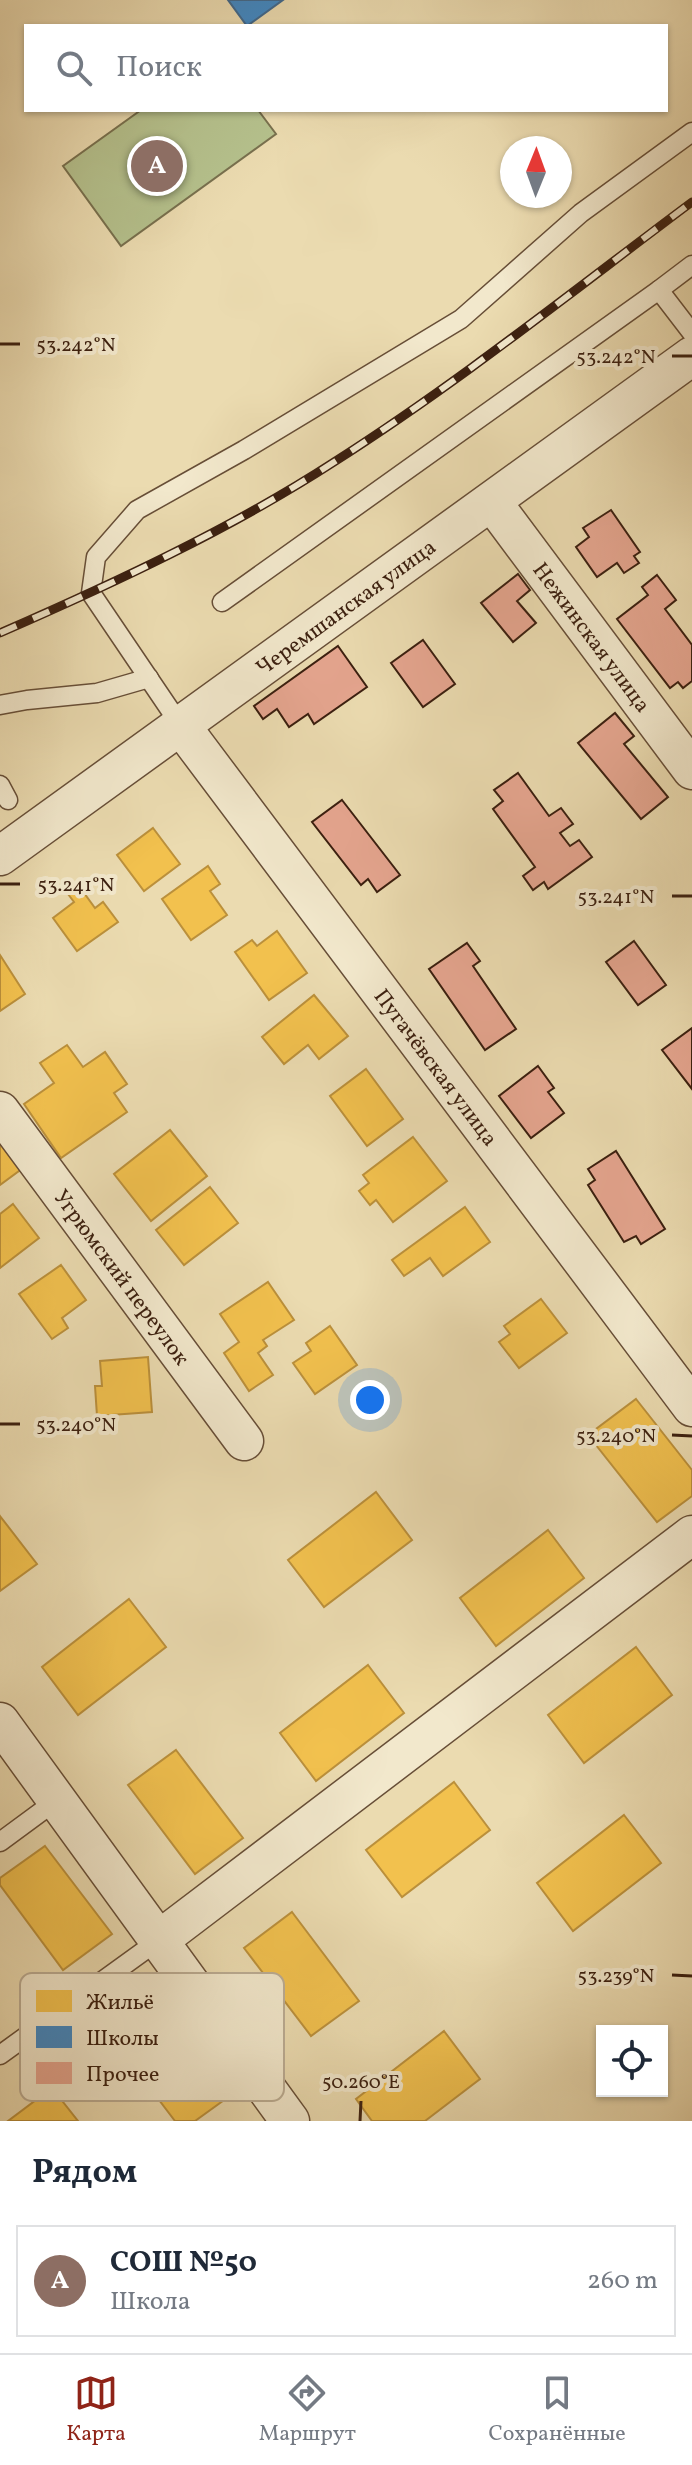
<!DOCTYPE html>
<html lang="ru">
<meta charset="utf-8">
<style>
:root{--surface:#fff;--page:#f6f6f7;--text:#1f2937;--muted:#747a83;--line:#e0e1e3;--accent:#8f2418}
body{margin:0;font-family:Vollkorn,serif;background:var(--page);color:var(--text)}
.controls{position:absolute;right:24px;bottom:24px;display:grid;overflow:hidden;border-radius:0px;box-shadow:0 2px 6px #0004}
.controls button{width:72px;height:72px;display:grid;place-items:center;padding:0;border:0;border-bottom:2px solid var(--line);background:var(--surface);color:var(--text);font:40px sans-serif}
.compass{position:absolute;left:500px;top:136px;width:72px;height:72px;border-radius:50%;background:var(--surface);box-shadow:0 2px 6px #0004;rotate:1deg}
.you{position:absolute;left:370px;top:1400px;width:28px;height:28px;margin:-20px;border:6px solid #fff;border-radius:50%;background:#1a73e8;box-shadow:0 0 0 12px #1a73e833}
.badge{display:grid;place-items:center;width:52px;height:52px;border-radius:50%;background:var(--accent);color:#fff;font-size:26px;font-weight:700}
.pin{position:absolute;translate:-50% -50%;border:4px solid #fff;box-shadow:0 2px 8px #0006}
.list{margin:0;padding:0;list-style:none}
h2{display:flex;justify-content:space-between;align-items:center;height:104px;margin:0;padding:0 32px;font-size:34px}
h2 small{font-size:26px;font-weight:400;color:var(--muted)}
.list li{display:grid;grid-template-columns:52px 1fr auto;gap:24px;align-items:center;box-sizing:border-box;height:112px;margin:0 16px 16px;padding:0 16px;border:2px solid var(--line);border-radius:0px}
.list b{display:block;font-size:30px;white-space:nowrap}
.list p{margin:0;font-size:26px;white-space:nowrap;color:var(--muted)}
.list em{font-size:26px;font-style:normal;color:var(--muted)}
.icon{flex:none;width:44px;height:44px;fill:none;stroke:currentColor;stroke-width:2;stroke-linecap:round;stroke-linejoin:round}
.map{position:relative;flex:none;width:692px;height:2121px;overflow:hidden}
.search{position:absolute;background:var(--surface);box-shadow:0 2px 6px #0004;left:24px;right:24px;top:24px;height:88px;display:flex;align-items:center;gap:20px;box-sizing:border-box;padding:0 28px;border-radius:0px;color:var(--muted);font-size:30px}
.sheet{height:232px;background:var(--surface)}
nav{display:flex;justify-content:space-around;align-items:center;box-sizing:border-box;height:112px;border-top:2px solid var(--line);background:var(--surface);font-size:22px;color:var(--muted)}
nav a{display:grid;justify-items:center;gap:4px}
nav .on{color:var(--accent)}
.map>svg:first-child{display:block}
.green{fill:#b5c18d;stroke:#78704e;stroke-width:2}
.homes{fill:#f2c14e;stroke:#bb903b;stroke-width:2}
.schools{fill:#3f88c5;stroke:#3e688e;stroke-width:2}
.building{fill:#e5a58f;stroke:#3b1f0f;stroke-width:2}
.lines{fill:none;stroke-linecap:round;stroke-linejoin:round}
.lane-casing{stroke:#674e37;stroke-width:21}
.street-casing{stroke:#674e37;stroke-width:41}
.lane{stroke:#f2e8cc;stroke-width:18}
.street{stroke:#f2e8cc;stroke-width:38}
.rail-casing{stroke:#3b1f0f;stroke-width:9}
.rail{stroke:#f2e8cc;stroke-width:6;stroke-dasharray:18;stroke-linecap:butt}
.ticks{fill:none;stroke:#3b1f0f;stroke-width:3}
.labels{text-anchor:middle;stroke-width:8;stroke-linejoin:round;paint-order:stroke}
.street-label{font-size:22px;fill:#3b1f0f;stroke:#f2e8cc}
.key{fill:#f2e8cc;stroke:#bbac93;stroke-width:2}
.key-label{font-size:22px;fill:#3b1f0f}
.ticks-label{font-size:20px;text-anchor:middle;fill:#3b1f0f;stroke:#f2e8cc;stroke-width:8;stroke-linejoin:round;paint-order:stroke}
</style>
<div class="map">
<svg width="692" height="2121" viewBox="0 0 692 2121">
<rect width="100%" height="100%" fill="#ebdbb0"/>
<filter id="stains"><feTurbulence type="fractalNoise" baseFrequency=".0025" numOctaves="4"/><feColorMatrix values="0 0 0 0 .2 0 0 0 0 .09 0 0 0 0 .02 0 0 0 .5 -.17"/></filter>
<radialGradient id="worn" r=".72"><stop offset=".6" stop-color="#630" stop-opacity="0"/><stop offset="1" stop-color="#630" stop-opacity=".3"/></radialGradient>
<path class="green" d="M141 110H258L276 134 121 246 63 166Z"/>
<g class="homes">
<path d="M153 828 180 864 144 891 117 855Z"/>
<path d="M208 866 220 884 210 891 227 915 191 940 162 899Z"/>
<path d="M79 886 95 908 103 902 118 922 77 951 53 918 74 902 68 894Z"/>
<path d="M277 931 307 973 269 1000 235 952 252 940 257 946Z"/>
<path d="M0 955 25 994 0 1011Z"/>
<path d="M314 995 348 1036 319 1059 308 1045 284 1064 262 1037Z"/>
<path d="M67 1045 83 1067 105 1052 127 1084 114 1093 127 1112 61 1158 24 1104 54 1083 40 1063Z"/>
<path d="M366 1069 403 1119 367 1146 330 1096Z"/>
<path d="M170 1130 207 1176 151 1221 114 1174Z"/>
<path d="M413 1137 447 1181 393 1222 376 1200 370 1205 359 1191 369 1183 363 1175Z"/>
<path d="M0 1138 23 1168 0 1185Z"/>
<path d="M210 1187 238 1223 184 1265 156 1230Z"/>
<path d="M13 1204 39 1238 0 1268V1214Z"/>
<path d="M465 1207 490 1242 443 1276 430 1258 404 1276 392 1260Z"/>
<path d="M61 1265 86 1300 62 1318 68 1328 52 1339 19 1294Z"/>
<path d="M268 1282 294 1320 263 1340 267 1346 258 1353 273 1375 249 1391 224 1353 239 1342 220 1314Z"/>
<path d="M541 1299 567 1333 519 1368 499 1342 510 1334 504 1326Z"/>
<path d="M330 1326 357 1365 315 1394 293 1363 311 1351 306 1343Z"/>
<path d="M148 1357 152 1412 97 1416 95 1386H102L100 1361Z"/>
<path d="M636 1399 692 1470V1496L657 1522 588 1435Z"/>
<path d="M376 1492 412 1540 324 1607 288 1560Z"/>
<path d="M0 1516 37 1564 0 1591Z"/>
<path d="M548 1530 584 1578 496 1646 460 1598Z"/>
<path d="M129 1599 166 1647 78 1715 42 1667Z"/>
<path d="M636 1647 672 1695 584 1763 548 1715Z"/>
<path d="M368 1665 404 1713 316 1781 280 1733Z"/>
<path d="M176 1750 243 1838 195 1874 128 1785Z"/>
<path d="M454 1782 490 1830 402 1897 366 1850Z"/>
<path d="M624 1815 661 1863 573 1931 537 1883Z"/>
<path d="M45 1846 112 1934 63 1970 0 1885V1878Z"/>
<path d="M292 1912 359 2001 311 2036 244 1948Z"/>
<path d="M164 2006 231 2095 195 2121H175L115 2042Z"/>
<path d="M444 2031 480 2079 425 2121H372L356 2099Z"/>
<path d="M52 2088 78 2121H8Z"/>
</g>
<path class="schools" d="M228 0H283L247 26Z"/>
<g class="building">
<path d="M611 510 640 552 634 556 639 563 624 573 617 563 597 577 576 547 589 537 583 528Z"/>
<path d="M518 574 530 590 517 601 536 623 513 642 481 603Z"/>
<path d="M657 575 676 600 665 609 692 645V681L683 688 678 682 670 688 617 619 648 595 642 587Z"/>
<path d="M423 640 455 684 423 707 391 663Z"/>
<path d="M338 646 367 687 314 724 308 714 289 727 277 709 263 719 254 706Z"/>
<path d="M615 713 634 736 624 744 668 797 641 819 578 743Z"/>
<path d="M518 773 549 816 561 808 573 824 560 833 570 846 579 840 592 857 548 889 544 882 533 890 523 876 535 867 493 809 503 801 494 790Z"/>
<path d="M342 800 400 875 377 892 368 879 361 885 312 822Z"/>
<path d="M634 941 666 985 638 1005 606 962Z"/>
<path d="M467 943 480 961 473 966 516 1029 485 1050 429 969Z"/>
<path d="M692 1028V1089L662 1050Z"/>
<path d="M538 1066 554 1088 548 1092 564 1113 531 1138 499 1096Z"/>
<path d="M616 1151 665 1229 641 1244 636 1236 624 1242 588 1185 595 1180 588 1169Z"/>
</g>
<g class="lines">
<g class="lane-casing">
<g id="lane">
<path d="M692 265 659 290 692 333"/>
<path d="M222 602 659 290"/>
<path d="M0 705 27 700 97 693 149 678"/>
<path d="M181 726 91 593 96 557 137 510 244 450 461 319 581 213 692 132"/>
<path d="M0 785 8 800"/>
<path d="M0 1842 57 1800"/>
<path d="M0 2055 159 1940"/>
</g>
</g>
<g class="street-casing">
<g id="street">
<path id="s1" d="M492 502 692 770"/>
<path id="s2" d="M181 726 692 1407"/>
<path id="s3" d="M0 856 692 356"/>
<path id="s4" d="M0 1111 244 1441"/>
<path d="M0 1722 290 2121"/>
<path d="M159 1940 692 1535"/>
</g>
</g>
<use href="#lane" class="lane"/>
<use href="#street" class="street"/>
<g class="rail-casing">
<path id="rail" d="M0 633C114 583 229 530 334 462 458 383 574 290 692 202"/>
</g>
<use href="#rail" class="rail"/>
</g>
<path class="ticks" d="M0 344H20M672 356H692M0 884H20M672 896H692M0 1424H20M672 1435 692 1436M672 1975 692 1976M360 2121 361 2101"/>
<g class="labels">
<g class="street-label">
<text dy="8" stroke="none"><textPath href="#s3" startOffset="426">Черемшанская улица</textPath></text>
<text dy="8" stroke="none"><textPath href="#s1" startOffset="168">Нежинская улица</textPath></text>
<text dy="8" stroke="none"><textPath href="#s2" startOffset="426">Пугачёвская улица</textPath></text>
<text dy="8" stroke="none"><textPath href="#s4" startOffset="206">Угрюмский переулок</textPath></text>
</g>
</g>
<rect x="20" y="1973" width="264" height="128" rx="12" class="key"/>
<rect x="36" y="1990" width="36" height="22" fill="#f2c14e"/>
<rect x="36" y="2026" width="36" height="22" fill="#3f88c5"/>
<rect x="36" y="2062" width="36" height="22" fill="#e5a58f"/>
<g class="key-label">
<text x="86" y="2009">Жильё</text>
<text x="86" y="2045">Школы</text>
<text x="86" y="2081">Прочее</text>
</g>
<g class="ticks-label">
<text x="76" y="351">53.242°N</text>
<text x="616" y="363">53.242°N</text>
<text x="76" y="891">53.241°N</text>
<text x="616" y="903">53.241°N</text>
<text x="76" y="1431">53.240°N</text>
<text x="616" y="1442">53.240°N</text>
<text x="616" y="1982">53.239°N</text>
<text x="361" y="2088">50.260°E</text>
</g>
<rect width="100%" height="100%" filter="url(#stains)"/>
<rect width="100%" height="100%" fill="url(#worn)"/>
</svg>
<div class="controls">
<button><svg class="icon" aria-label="locate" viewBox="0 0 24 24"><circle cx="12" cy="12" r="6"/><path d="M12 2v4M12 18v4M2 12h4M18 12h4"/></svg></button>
</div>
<svg class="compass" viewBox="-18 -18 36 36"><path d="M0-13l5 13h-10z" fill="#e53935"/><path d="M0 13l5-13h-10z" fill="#747a83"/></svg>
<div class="you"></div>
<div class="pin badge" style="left:157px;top:166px;background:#8d6e63">A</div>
<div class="search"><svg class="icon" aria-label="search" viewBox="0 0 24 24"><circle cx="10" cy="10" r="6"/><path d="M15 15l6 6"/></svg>Поиск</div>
</div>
<section class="sheet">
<h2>Рядом<small></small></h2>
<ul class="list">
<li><span class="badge" style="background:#8d6e63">A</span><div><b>СОШ №50</b><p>Школа</p></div><em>260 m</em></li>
</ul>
</section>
<nav>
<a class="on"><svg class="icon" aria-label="map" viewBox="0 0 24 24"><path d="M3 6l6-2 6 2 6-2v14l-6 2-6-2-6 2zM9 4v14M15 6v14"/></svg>Карта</a>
<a><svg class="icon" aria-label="directions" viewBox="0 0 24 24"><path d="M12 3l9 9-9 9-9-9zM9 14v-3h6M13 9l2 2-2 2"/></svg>Маршрут</a>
<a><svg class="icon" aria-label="saved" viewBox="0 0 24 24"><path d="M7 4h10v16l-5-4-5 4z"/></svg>Сохранённые</a>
</nav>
